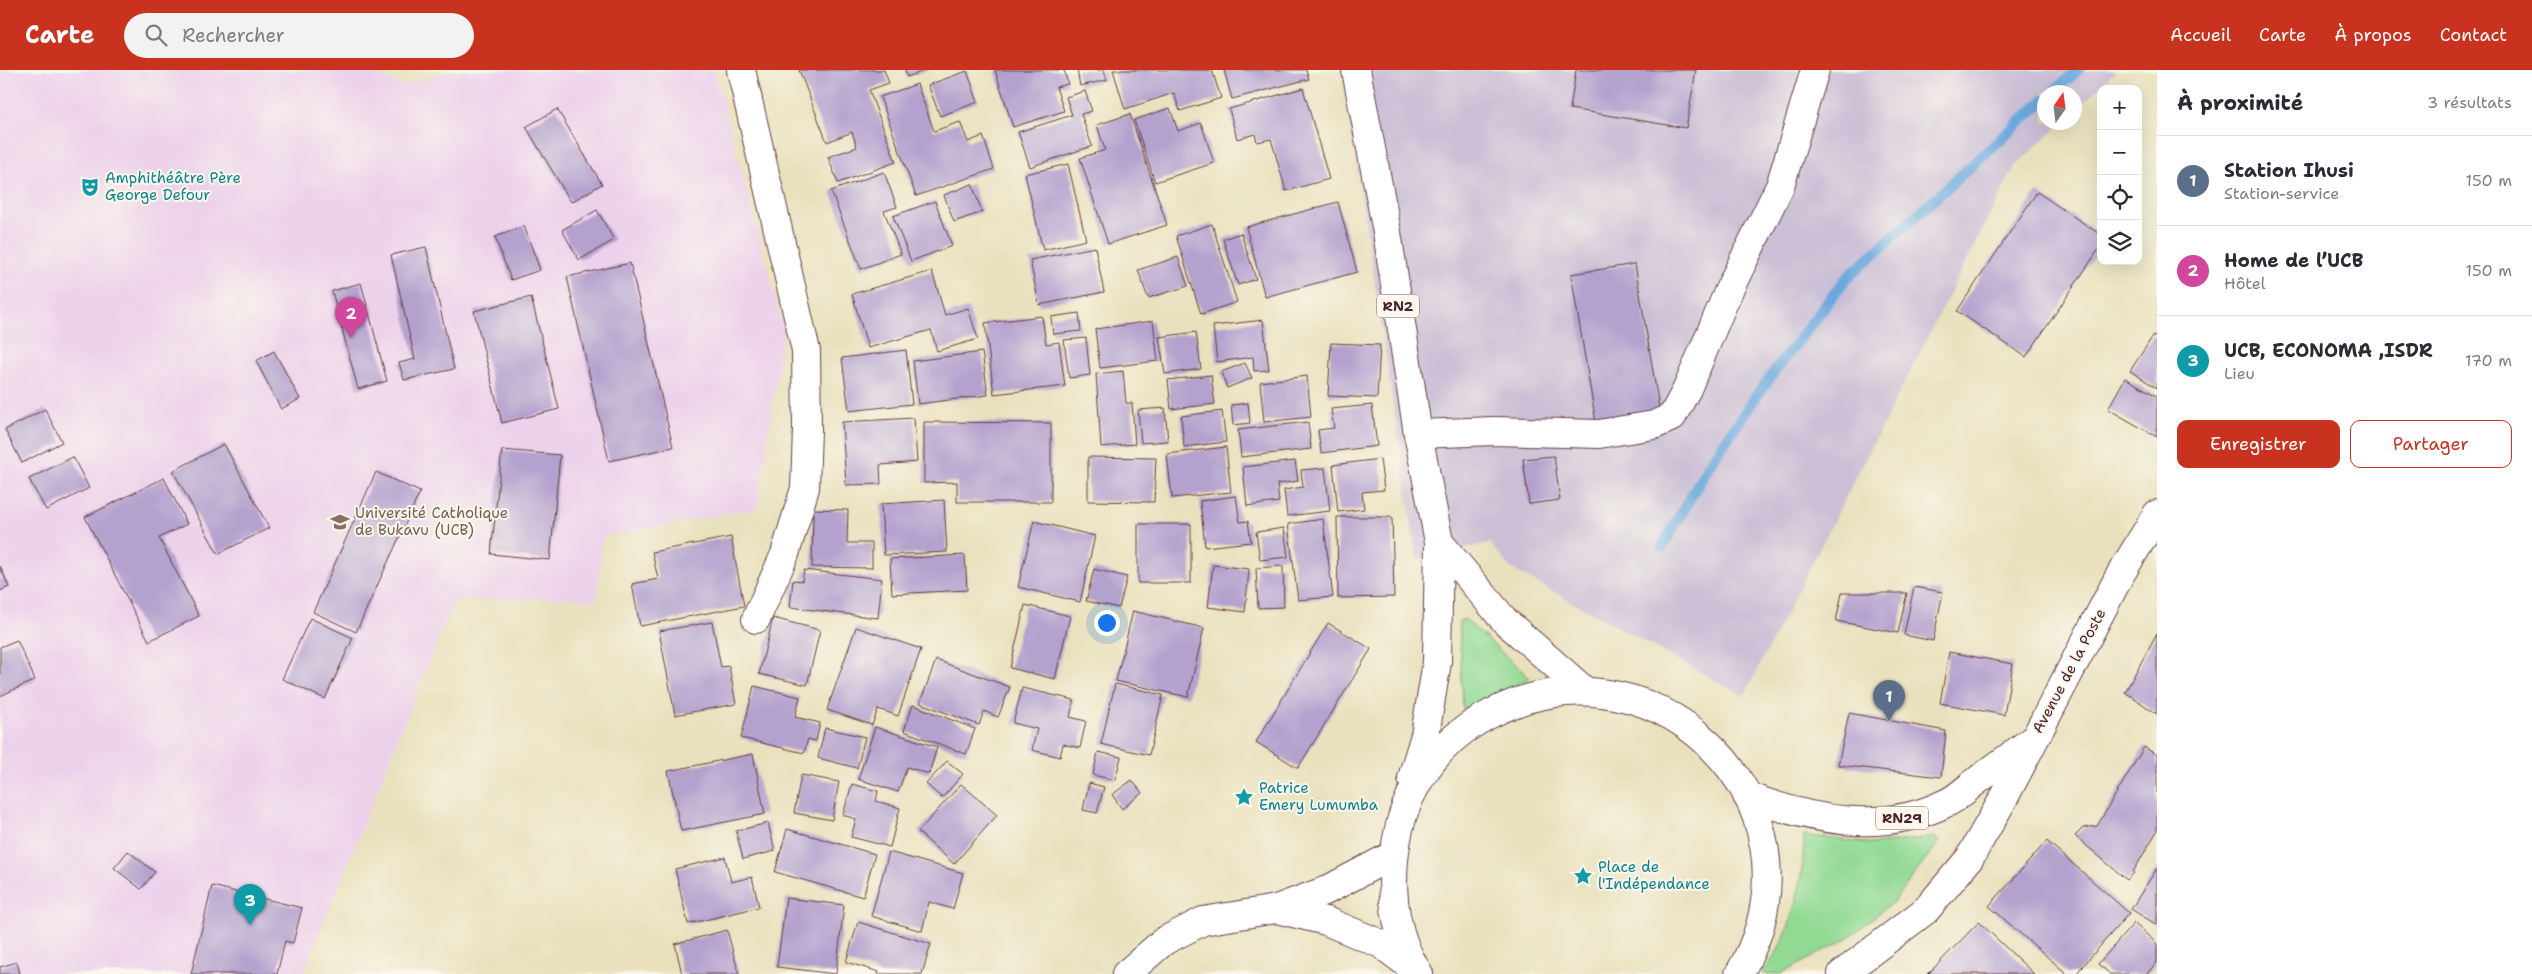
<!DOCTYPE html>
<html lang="fr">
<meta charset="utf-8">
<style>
:root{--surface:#fff;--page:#f2f2f3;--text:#2b2b33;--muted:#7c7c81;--line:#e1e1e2;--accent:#c8321e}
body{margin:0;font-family:"Shantell Sans",sans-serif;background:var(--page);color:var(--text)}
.controls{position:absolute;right:15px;top:15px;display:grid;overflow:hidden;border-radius:10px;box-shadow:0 5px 20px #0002}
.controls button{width:45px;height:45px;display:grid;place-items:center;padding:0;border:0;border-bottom:1px solid var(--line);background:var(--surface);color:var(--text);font:25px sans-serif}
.compass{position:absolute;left:2037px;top:15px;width:45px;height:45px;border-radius:50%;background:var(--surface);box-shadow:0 5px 20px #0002;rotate:14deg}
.you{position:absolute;left:1106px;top:552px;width:18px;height:18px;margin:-12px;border:4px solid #fff;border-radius:50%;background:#1a73e8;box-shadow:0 0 0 8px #1a73e833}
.badge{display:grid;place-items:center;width:32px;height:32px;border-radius:50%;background:var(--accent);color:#fff;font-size:16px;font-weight:700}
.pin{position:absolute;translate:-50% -41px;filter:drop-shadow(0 1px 2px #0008)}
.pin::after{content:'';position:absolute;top:26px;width:18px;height:15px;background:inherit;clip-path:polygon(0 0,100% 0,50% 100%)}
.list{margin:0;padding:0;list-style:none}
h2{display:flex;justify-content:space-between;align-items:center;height:65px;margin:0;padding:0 20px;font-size:21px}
h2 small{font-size:16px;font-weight:400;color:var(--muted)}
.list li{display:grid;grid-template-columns:32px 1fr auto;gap:15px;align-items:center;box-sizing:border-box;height:90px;padding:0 20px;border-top:1px solid var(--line)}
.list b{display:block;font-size:19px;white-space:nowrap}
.list p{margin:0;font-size:16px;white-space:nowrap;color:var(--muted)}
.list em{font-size:16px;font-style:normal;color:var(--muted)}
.actions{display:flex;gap:10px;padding:15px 20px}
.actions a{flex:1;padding:11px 0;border:1px solid var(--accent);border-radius:10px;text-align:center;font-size:18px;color:var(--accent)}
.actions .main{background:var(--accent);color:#fff}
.icon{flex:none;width:28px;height:28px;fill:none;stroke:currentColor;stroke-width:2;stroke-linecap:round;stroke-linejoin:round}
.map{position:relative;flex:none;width:2157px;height:904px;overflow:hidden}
header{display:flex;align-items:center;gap:30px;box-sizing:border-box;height:70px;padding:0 25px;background:var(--accent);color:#fff}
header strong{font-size:24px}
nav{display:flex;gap:28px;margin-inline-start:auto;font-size:18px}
.search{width:350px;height:45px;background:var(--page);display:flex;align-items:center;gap:12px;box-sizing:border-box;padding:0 18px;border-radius:28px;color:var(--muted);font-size:19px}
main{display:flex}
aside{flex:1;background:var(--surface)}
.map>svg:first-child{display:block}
.built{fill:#ecd1eb}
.industrial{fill:#cbbfd5}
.green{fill:#92da94;stroke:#6e7c60}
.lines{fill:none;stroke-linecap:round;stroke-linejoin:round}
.stream{stroke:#6aa9dd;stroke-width:11}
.building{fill:#b3a1ce}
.minor-casing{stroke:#623c41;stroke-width:30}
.major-casing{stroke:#623c41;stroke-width:30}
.highway-casing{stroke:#623c41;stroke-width:30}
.minor{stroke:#fff;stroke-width:28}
.major{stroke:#fff;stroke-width:28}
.highway{stroke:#fff;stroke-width:28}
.labels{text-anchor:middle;stroke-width:4;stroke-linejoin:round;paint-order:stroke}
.shield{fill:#fbf7ec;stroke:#7f6065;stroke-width:1}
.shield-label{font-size:14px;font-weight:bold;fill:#4a1f2b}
.culture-label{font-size:15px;fill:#0d838f;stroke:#fbf7ec;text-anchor:start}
.education-label{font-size:15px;fill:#785e54;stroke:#fbf7ec;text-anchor:start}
.street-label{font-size:15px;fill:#4a1f2b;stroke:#fbf7ec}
</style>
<header>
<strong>Carte</strong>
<div class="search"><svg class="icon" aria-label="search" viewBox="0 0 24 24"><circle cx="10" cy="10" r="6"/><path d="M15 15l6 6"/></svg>Rechercher</div>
<nav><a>Accueil</a><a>Carte</a><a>À propos</a><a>Contact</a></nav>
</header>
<main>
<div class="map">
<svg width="2157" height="904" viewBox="0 0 2157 904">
<rect width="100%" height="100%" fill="#fbf7ec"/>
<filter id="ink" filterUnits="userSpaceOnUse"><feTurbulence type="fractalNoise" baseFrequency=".02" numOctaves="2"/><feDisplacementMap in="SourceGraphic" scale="10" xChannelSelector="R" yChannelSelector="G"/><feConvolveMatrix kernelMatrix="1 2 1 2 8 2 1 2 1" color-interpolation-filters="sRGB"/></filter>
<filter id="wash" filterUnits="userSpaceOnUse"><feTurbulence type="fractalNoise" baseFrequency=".0096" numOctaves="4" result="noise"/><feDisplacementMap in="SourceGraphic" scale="20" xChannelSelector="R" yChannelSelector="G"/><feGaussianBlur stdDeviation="1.12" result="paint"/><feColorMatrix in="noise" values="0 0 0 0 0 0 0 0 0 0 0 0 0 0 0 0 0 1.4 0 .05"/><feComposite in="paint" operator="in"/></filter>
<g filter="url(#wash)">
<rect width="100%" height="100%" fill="#e9e1be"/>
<path class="built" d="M0 0H362L406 15 452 0H714L784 260 757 438 602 467 597 532 573 528 454 530 303 904H0Z"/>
<path class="industrial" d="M1342 0H2117L2075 40 2074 22H2044V52L2062 53 2015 96 1744 626 1510 498 1490 473 1417 489Z"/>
<g class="green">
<path d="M1465 549 1530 608 1463 640 1459 551Z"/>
<path d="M1804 765 1875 774 1934 767 1940 771 1894 831 1848 868 1781 904H1762C1792 867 1804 812 1804 765Z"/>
</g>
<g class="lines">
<g class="stream">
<path d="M2053 22 2078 0"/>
<path d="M1662 477 1709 395 1762 318 1844 211 2044 30"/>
</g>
</g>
<g id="blocks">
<g class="building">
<path d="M799 0H884L889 13 869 20 896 92 838 113 828 87 857 77 852 62 827 72Z"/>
<path d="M905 0H927L907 7Z"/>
<path d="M995 0H1064L1068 14 1056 17 1064 41 1013 57Z"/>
<path d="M1077 0H1104L1107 10 1080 16Z"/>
<path d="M1113 0H1212L1221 28 1180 41 1174 23 1125 39Z"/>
<path d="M1224 0H1306L1309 9 1232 29Z"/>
<path d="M1576 0H1696L1686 58 1570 39Z"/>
<path d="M967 1 978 32 940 46 928 15Z"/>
<path d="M917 14 934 61 960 52 968 72 983 66 994 99 916 126 880 27Z"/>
<path d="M1303 18 1329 109 1286 121 1271 69 1257 72 1255 64 1237 69 1229 39Z"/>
<path d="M1085 21 1092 41 1081 44 1092 76 1030 97 1018 62 1072 45 1066 27Z"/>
<path d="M1170 38 1178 61 1201 53 1214 93 1155 112 1134 50Z"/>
<path d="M557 39 602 114 571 132 526 57Z"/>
<path d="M1130 44 1167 155 1108 174 1080 88 1105 80 1097 55Z"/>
<path d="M1068 94 1086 170 1043 180 1025 104Z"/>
<path d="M884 102 897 137 884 141 901 184 861 199 831 121Z"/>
<path d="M972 114 982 142 954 152 944 125Z"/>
<path d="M2037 122 2101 165V176L2026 287 1957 241Z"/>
<path d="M935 131 952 176 911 191 893 146Z"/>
<path d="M1338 132 1357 202 1265 227 1246 157Z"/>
<path d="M597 140 614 170 579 190 562 160Z"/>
<path d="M1212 154 1237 232 1201 244 1176 166Z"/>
<path d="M524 156 540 200 511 210 495 167Z"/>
<path d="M1241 163 1256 209 1238 215 1223 169Z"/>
<path d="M426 177 454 299 404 310 399 293 415 289 391 185Z"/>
<path d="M1095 177 1104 222 1039 235 1030 190Z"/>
<path d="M1178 187 1188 216 1148 228 1138 200Z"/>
<path d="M630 193 673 377 609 391 567 207Z"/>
<path d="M1635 194 1661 349 1597 359 1571 204Z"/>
<path d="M932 201 945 245 968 238 978 269 937 281 931 260 868 278 852 224Z"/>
<path d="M361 213 387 311 358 319 332 221Z"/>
<path d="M531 227 559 339 502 353 474 241Z"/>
<path d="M1079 243 1081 261 1053 264 1051 247Z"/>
<path d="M1042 246 1046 274 1059 272 1065 316 994 324 985 253Z"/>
<path d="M1263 250 1269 300 1254 301 1253 287 1217 292 1213 256Z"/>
<path d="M1153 251 1158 291 1100 298 1095 259Z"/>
<path d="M1196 262 1201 299 1165 304 1159 267Z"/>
<path d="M2153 266 2157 268V318L2130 301Z"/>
<path d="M1086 268 1090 305 1069 308 1064 270Z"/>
<path d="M1331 273 1380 275 1377 328 1328 326Z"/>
<path d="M906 280 912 334 849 341 842 288Z"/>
<path d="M274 281 300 329 281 339 256 291Z"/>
<path d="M982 282 988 325 918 334 913 291Z"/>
<path d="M1245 293 1252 308 1227 318 1221 302Z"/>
<path d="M1123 301 1126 333H1132L1135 374 1101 377 1096 304Z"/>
<path d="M1211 305 1215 334 1171 339 1168 310Z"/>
<path d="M1307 306 1311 347 1264 352 1260 312Z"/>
<path d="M2125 308 2157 326V367L2108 339Z"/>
<path d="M1248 333 1250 353 1233 355 1231 335Z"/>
<path d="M1372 335 1377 376 1321 383 1318 360 1334 358 1331 339Z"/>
<path d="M1165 338 1168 371 1141 373 1138 340Z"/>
<path d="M45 339 62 372 22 393 5 360Z"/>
<path d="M1222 341 1226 372 1184 377 1181 346Z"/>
<path d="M914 348 917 392 880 395 881 414 846 415 842 352Z"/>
<path d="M924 352 1051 353V432H957V412L924 413Z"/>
<path d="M1308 352 1311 379 1241 387 1238 360Z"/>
<path d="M224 374 269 458 218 484 173 401Z"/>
<path d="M1226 377 1231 422 1172 428 1167 384Z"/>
<path d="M502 380 560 385 550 490 491 484Z"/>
<path d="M1554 386 1560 430 1529 434 1523 389Z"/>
<path d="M73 387 89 418 46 440 29 409Z"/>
<path d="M1088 387 1156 388 1154 432 1088 431Z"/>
<path d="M1380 389 1384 420 1362 422 1364 439 1338 442 1333 395Z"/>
<path d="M1295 391 1298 411 1277 414 1279 432 1247 436 1243 397Z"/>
<path d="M1325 398 1330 441 1287 446 1284 420 1303 417 1301 400Z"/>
<path d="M376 402 420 422 356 562 313 542Z"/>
<path d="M164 408 187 454 159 468 199 546 149 571 85 447Z"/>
<path d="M1236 426 1240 452 1248 451 1251 472 1205 477 1200 431Z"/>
<path d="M944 430 947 482 884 485 881 434Z"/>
<path d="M813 439 848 440 847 473H872V498L812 497Z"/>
<path d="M1337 447H1392L1394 527 1338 528Z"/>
<path d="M1323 449 1333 527 1298 530 1288 454Z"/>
<path d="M1034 451 1095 466 1080 532 1018 517Z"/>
<rect x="1138" y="454" width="53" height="59"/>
<path d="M1284 458 1288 487 1260 490 1256 462Z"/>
<path d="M731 467 744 536 640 556 632 514 658 509 652 482Z"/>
<path d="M965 485 967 520 892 524 890 489Z"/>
<path d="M1213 495 1249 499 1245 542 1208 537Z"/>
<path d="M0 496 9 517 0 521Z"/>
<path d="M1283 496 1284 537 1258 538 1256 498Z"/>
<path d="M1094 499 1127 507 1119 538 1086 531Z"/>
<path d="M804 500 882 509 878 548 790 537 793 510 802 511Z"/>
<path d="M1914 517 1943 522 1933 571 1904 565Z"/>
<path d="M1842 523H1907L1898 563 1836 551Z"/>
<path d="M1025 535 1070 546 1055 609 1010 598Z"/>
<path d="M1133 541 1204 558 1188 627 1116 611Z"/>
<path d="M310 548 353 568 325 629 282 609Z"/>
<path d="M773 548 820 560 807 615 759 604Z"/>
<path d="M712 552 721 597 729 596 736 634 675 645 659 561Z"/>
<path d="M1328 553 1371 579 1298 698 1256 672Z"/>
<path d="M856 557 921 579 898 646 878 639 872 655 827 640Z"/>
<path d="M2157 563V644L2125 622Z"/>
<path d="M17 570 35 610 0 626V577Z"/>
<path d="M1949 582 2013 594 2004 645 1940 633Z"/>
<path d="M936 590 1010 617 998 647 984 641 979 655 920 633Z"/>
<path d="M1115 614 1163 625 1149 685 1101 674Z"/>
<path d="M754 616 800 627 795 647 820 653 816 671 808 669 804 683 741 668Z"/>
<path d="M1022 618 1074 630 1070 647 1086 651 1080 678 1063 674 1060 687 1032 680 1037 659 1013 653Z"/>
<path d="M913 635 975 659 966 684 904 661Z"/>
<path d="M1849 643 1946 661 1941 707 1838 695Z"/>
<path d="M875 657 937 677 929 704 907 697 898 722 858 709Z"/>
<path d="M825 658 865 667 857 698 818 688Z"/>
<path d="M2144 677 2157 685V761L2133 802 2134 803 2127 810 2075 766 2083 758 2097 756Z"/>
<path d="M1098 682 1121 687 1115 710 1093 705Z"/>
<path d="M753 684 765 744 681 761 668 701Z"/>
<path d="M947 691 963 704 942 728 926 714Z"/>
<path d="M801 705 839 712 832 750 794 743Z"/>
<path d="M1132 710 1142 723 1122 739 1112 725Z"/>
<path d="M1089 713 1104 717 1097 743 1083 740Z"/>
<path d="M852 714 878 721 876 731 900 738 890 777 851 767 856 749 843 745Z"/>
<path d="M961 714 997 745 954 794 918 762Z"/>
<path d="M768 753 775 781 743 789 736 761Z"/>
<path d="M787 759 875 784 863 827 775 802Z"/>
<path d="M2047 771 2129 843 2076 904H2067L1989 836Z"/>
<path d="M128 781 155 802 141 819 114 798Z"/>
<path d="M889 782 963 803 953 839 929 832 922 861 871 846Z"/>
<path d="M725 787 731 812 752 807 759 837 688 854 675 799Z"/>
<path d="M2157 798V855L2131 839Z"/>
<path d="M212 816 302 838 293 873 285 871 277 904H191Z"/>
<path d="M786 828 844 835 836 904 777 897Z"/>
<path d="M858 852 931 874 922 904H878L879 902 846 892Z"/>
<path d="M1979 852 2034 904H1928Z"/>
<path d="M2134 853 2157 874V892L2147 904H2110L2098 894Z"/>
<path d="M727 860 739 904H682L675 874Z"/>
<path d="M17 892 20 904H0V897Z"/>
</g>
</g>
</g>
<g filter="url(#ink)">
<use href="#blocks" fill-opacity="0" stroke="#623c41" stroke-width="1"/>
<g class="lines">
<g class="minor-casing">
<g id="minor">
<path d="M741 0 806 281 807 359 805 418 785 484 756 549"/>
<path d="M1418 364 1494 361 1599 364 1654 355 1672 347 1687 319 1728 222 1780 116 1815 0"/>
<path d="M1276 839 1326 851 1381 874 1417 901"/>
<path d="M1126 904 1164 871 1203 851 1276 839 1327 820 1393 785"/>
</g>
</g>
<g class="major-casing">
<g id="major">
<path d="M1747 726C1811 750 1882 765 1946 733 1956 729 1965 720 1974 713 1993 699 2012 685 2032 670"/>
<path d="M1842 904 1926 840 1969 789 2005 726 2120 505 2157 444"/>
</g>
</g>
<g class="highway-casing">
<g id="highway">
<path d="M1356 0 1387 162 1418 364 1439 472 1437 592 1425 665 1412 708"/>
<path d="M1439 472 1505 551 1585 621"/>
<path d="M1419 904C1391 861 1388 807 1399 759 1409 716 1438 675 1476 652 1645 548 1840 731 1739 904"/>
</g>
</g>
<use href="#minor" class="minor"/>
<use href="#major" class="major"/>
<use href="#highway" class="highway"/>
</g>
</g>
<defs>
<g id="theatre-bare" transform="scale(1.5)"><path d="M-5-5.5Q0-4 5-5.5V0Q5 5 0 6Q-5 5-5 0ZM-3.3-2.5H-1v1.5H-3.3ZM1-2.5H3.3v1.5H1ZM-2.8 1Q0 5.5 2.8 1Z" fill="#0f9aa8" stroke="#fbf7ec" stroke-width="2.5" paint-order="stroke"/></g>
<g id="university-bare" transform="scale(1.5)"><path d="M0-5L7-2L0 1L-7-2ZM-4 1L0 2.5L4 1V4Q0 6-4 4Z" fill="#8d6e63" stroke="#fbf7ec" stroke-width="2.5" paint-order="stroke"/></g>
<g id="sight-bare" transform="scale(1.5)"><path d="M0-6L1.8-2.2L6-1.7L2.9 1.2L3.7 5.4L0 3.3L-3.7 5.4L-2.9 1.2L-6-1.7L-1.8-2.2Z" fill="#0f9aa8" stroke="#fbf7ec" stroke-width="2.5" paint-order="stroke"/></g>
</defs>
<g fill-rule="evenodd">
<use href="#theatre-bare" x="90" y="117"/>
<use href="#university-bare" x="340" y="452"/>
<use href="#sight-bare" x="1244" y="727"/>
<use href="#sight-bare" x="1583" y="806"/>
</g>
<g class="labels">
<g class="shield">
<rect x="1377" y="224.5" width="42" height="23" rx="4"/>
<rect x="1876" y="736.5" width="52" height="23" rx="4"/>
</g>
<g class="shield-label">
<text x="1398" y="241">RN2</text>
<text x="1902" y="753">RN29</text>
</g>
<g class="culture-label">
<text x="105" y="113">Amphithéâtre Père<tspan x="105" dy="17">George Defour</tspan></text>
<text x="1259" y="723">Patrice<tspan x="1259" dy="17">Emery Lumumba</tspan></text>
<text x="1598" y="802">Place de<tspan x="1598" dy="17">l'Indépendance</tspan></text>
</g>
<g class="education-label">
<text x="355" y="448">Université Catholique<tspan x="355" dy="17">de Bukavu (UCB)</tspan></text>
</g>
<g class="street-label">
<text transform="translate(2069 601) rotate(-62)" y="5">Avenue de la Poste</text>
</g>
</g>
</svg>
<div class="controls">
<button>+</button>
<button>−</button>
<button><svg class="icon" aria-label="locate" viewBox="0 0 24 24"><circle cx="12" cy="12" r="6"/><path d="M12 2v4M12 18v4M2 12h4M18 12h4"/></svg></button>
<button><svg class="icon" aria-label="layers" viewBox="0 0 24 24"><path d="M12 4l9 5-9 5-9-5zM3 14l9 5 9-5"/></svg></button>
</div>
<svg class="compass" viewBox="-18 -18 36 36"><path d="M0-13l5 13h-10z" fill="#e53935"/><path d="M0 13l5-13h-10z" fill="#7c7c81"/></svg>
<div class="you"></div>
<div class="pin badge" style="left:1889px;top:651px;background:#5c6f8a">1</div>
<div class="pin badge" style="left:351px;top:268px;background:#d1479c">2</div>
<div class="pin badge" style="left:250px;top:855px;background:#0f9aa8">3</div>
</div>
<aside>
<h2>À proximité<small>3 résultats</small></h2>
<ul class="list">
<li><span class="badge" style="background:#5c6f8a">1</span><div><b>Station Ihusi</b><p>Station-service</p></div><em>150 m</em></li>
<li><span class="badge" style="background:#d1479c">2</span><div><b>Home de l’UCB</b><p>Hôtel</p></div><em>150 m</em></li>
<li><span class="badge" style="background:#0f9aa8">3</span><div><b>UCB, ECONOMA ,ISDR</b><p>Lieu</p></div><em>170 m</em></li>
</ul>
<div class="actions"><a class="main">Enregistrer</a><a>Partager</a></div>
</aside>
</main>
